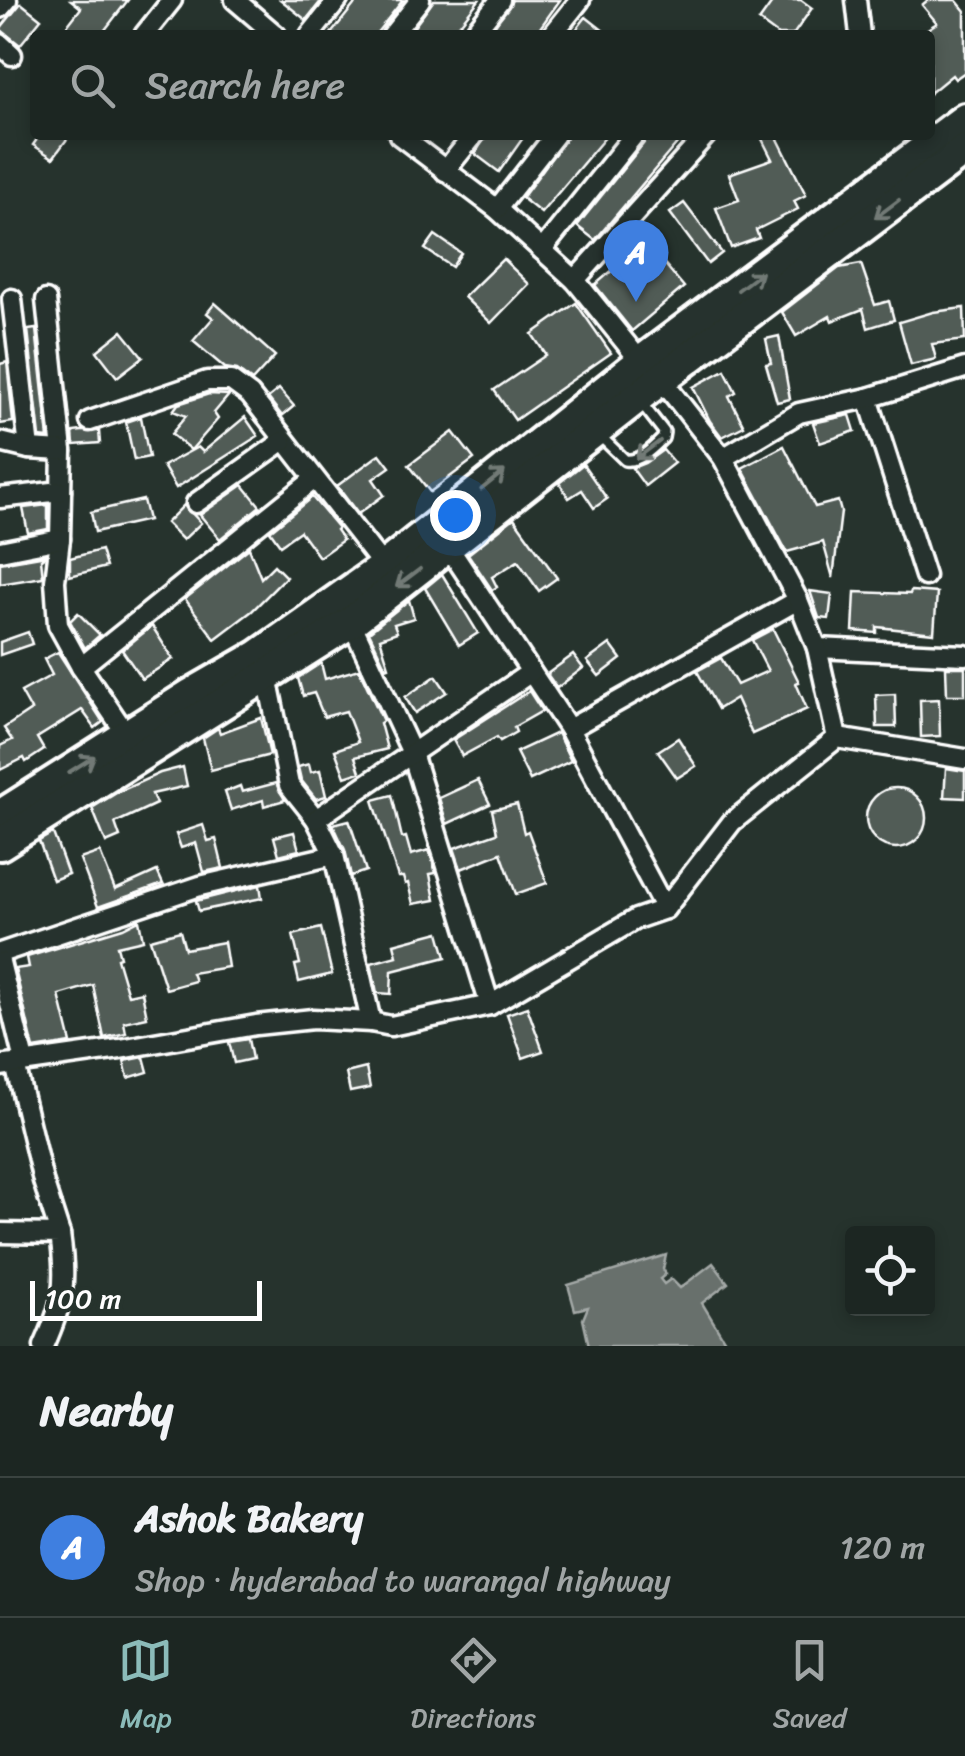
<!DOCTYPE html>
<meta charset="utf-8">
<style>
:root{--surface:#1c2622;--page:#252e2a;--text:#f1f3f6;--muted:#a0a5a5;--line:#3a4340;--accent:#8bbbb9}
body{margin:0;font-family:Sriracha,sans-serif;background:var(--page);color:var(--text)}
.controls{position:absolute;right:30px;bottom:30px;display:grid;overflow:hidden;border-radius:10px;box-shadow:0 5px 15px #0003}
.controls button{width:90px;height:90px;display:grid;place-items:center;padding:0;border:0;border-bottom:2px solid var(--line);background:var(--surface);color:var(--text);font:50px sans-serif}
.scale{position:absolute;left:30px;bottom:25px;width:232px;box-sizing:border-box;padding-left:10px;border:5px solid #fff;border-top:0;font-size:28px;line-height:35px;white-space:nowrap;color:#fff;-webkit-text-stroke:8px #26332d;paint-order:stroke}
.you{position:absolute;left:455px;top:515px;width:35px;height:35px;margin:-25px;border:8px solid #fff;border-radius:50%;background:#1a73e8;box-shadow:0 0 0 15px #1a73e833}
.badge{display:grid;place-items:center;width:65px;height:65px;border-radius:50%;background:var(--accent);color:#fff;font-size:32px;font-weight:700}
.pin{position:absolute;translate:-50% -82px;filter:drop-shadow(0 2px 5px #0008)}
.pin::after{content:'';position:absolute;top:52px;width:35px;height:30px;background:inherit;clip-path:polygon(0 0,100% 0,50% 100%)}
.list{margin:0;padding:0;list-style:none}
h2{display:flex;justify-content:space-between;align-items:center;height:130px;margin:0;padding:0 40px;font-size:42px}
h2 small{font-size:32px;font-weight:400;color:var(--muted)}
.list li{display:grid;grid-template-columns:65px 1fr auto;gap:30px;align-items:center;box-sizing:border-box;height:140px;padding:0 40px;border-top:2px solid var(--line)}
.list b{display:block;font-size:38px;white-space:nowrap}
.list p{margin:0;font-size:32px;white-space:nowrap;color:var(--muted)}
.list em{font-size:32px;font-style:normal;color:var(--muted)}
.icon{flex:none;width:55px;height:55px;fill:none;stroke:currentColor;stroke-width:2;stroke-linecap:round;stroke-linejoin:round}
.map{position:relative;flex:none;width:965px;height:1346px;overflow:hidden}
.search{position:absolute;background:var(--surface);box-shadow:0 5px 15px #0003;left:30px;right:30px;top:30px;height:110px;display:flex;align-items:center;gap:25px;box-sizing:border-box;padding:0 35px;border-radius:10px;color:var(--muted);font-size:38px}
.sheet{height:270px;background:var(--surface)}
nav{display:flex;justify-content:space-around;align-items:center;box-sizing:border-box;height:140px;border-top:2px solid var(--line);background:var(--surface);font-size:28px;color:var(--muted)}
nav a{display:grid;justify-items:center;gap:5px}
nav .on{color:var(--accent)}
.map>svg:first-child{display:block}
.water{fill:#67706c;stroke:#a4a9a7;stroke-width:2.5}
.building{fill:#515c57;stroke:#fff;stroke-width:2.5}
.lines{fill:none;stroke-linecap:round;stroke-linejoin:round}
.lane-casing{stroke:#fff;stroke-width:16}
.street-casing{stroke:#fff;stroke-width:25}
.primary-casing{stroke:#fff;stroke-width:38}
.lane{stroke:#26332d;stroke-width:9}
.street{stroke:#26332d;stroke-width:18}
.primary{stroke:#26332d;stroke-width:30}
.oneway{stroke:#727a76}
</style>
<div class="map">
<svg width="965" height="1346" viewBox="0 0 965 1346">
<rect width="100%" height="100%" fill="#26332d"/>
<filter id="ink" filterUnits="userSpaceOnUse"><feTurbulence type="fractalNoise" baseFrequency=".01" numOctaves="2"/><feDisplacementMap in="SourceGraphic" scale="20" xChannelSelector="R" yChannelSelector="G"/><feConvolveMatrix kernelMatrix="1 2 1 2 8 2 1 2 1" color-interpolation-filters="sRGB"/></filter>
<g filter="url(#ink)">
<path class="water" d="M666 1255 663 1269 666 1274 660 1279 664 1284 671 1279 680 1288 713 1263 728 1283 702 1303 728 1346H589L583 1319 588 1307 575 1310 568 1285Z"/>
<g class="building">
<path d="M71 0H128L101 35H60L81 8Z"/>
<path d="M281 0H322L306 20Z"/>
<path d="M358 0H403L375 35H330Z"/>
<path d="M434 0H479L451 35H408Z"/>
<path d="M512 0H560L535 35H488Z"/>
<path d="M774 0H801L812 8 793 35H778L759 21Z"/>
<path d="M928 0H956L965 11V72L955 79 952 75 930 93V35L924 31 937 23 922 5Z"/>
<path d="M21 3 41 19 20 45 0 29Z"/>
<path d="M586 17 609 35H572Z"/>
<path d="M40 135H70L53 158 33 145Z"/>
<path d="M486 135H525L499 172 475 154Z"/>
<path d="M568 135H607L541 213 522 198Z"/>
<path d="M646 135H684L595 240 577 226 644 143Z"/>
<path d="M760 135H776L806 195 794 201 798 209 756 230 759 238 731 248 716 208 739 200 729 174 772 159Z"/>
<path d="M684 203 722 253 708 264 670 213Z"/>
<path d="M435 235 461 253 452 267 425 249Z"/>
<path d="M646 242 684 287 632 331 595 285Z"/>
<path d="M503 259 529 284 491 323 464 297Z"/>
<path d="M861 264 875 305 889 301 894 320 868 328 863 309 832 321 830 316 796 336 782 312 839 268Z"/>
<path d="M215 303 275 356 252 381 237 370 225 368 193 341 213 318 207 313Z"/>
<path d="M576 303 611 353 515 420 494 390 546 355 532 334Z"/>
<path d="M964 308 965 340 932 344 936 359 911 365 899 322 933 312Z"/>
<path d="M36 329 48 438 40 437 28 330Z"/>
<path d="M122 331 143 357 117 377 97 351Z"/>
<path d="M779 336 790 399 777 402 766 364 771 363 766 339Z"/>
<path d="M7 362 13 422 0 424V364Z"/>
<path d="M725 370 736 392 729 396 744 426 722 437 710 421 693 387Z"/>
<path d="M279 389 294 406 282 416 268 398Z"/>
<path d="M209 394 229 395 214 413 218 419 191 450 171 434 186 416 173 411 178 404Z"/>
<path d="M850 415 855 431 820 443 813 423Z"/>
<path d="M141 417 149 457 134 460 126 422Z"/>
<path d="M245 417 258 436 176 488 163 466 198 447 203 452Z"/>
<path d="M82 431H99L100 443 74 445 73 432Z"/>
<path d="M453 432 474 459 430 492 409 465Z"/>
<path d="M784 446 815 507 838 501 841 512 833 578 823 542 787 552 742 468Z"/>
<path d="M663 450 674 463 645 486 632 468 645 463Z"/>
<path d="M380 454 390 467 373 479 384 495 358 514 337 486Z"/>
<path d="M583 464 607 499 594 508 582 490 569 498 559 483Z"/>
<path d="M243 485 260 506 220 539 200 515Z"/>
<path d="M312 497 338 528 336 530 343 540 319 557 300 531 280 545 270 531Z"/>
<path d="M143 500 148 520 95 532 91 512Z"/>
<path d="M48 505V529L28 533 23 508Z"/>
<path d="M184 505 201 523 183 540 166 523Z"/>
<path d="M514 518 557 578 539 591 518 561 492 577 497 587 492 590 468 554Z"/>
<path d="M249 548 261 578 274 565 286 577 252 611 215 639 185 599Z"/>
<path d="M101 550 106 567 70 576V558Z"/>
<path d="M46 555 41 559 43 577 0 584V563Z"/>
<path d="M442 574 478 633 459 645 425 588Z"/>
<path d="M810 591 832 594 829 619 819 618Z"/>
<path d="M911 591 937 593 934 633 877 627V633L853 631 855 592 910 594Z"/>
<path d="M409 600 414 618 394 624 397 632 380 638 389 667 386 668 369 632Z"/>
<path d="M78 613 100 635 85 648 70 621Z"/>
<path d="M152 626 173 659 142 679 122 650Z"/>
<path d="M773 629 799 682 796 683 807 709 752 734 736 698 718 709 697 671 721 658 737 685 768 671 752 640Z"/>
<path d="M28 632 32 644 0 655V642Z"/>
<path d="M610 644 621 659 599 676 587 661Z"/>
<path d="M58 652 103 722 95 728 82 710 37 738 44 750 26 762 24 758 0 770V746L12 740 4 728 31 710 21 692 52 675 44 659Z"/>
<path d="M573 655 583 668 557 688 547 674Z"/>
<path d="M321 663 325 679 359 669 383 721 380 723 387 749 355 757 360 772 345 777 335 750 358 742 346 711 324 717 314 693 303 696 298 678Z"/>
<path d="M946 667H965V695H947Z"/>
<path d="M436 676 447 692 415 713 405 697Z"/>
<path d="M529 691 542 711 514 727 516 732 500 741 497 737 462 756 453 740Z"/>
<path d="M895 694 896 727H877L876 695Z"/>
<path d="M939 699 940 736 921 737 920 700Z"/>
<path d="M261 718 270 755 211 770 203 738 218 728 220 733Z"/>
<path d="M557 733 571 761 530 780 516 752Z"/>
<path d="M678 738 696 766 677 778 658 751Z"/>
<path d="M309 764 311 772 320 770 326 796 316 799 301 780 298 767Z"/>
<path d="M183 767 187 786 152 794 156 804 115 823 120 837 106 843 92 808 118 792 160 773Z"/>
<path d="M946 768 965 771V798L944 797Z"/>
<path d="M478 780 490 804 447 824 439 798Z"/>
<path d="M276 783 285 800 264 806 263 800 231 810 225 792 240 786 242 792Z"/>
<circle cx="896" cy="818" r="30"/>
<path d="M392 795 402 838 406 837 411 855 429 850 436 873 430 874 435 900 413 904 408 883 405 884 403 877H398L373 800Z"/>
<path d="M517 804 524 833 528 831 547 883 516 894 501 853 461 869 454 848 497 833 492 810Z"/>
<path d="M349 820 366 871 351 876 345 850 333 824Z"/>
<path d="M203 825 208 841 216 839 223 868 204 872 196 843 181 848 176 834Z"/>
<path d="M294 832 299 850 279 855 274 837Z"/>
<path d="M53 833 68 874 53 880 39 841Z"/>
<path d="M100 852 115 890 157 871 163 884 98 907 80 859Z"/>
<path d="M260 885 262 898 199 911 196 901Z"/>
<path d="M139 920 143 940 117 946 120 957 117 958 128 995 142 992 147 1017 124 1022 126 1033 104 1038 93 985 59 995 71 1043 34 1049 15 969 29 967 27 957 123 928Z"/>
<path d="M321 928 332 974 299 982 295 965 300 964 293 935Z"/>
<path d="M180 931 185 949 224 942 228 967 192 973 195 981 166 989 150 939Z"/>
<path d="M439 932 446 957 392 971 391 994 377 993 371 963 397 956 394 944Z"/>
<path d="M527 1007 543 1051 523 1058 507 1014Z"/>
<path d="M248 1039 252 1059 234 1063 229 1042Z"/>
<path d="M144 1057 148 1072 128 1078 124 1061Z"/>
<path d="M366 1068 370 1088 350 1092 346 1073Z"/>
</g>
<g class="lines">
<g class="lane-casing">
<path id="lane" d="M599 435 625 460C640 462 653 448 663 438L664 432 639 400"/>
</g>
<g class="street-casing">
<g id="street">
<path d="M235 0 276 35"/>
<path d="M856 0 860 35"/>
<path d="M0 8 7 0"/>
<path d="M144 35 172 0"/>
<path d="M310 35 338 0"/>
<path d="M392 35 420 0"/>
<path d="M472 35 500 0"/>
<path d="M552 35 580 0"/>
<path d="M0 44 12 55"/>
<path d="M399 135 497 209 575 280 641 362"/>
<path d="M445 171 474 135"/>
<path d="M497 209 555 135"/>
<path d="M542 250 634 135"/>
<path d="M575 280 706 135"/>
<path d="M12 299 29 449"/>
<path d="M46 300 62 451 60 539 55 581 58 625 81 667 127 735"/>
<path d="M868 398 925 576"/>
<path d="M90 421 207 381H231L250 395 384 567"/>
<path d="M0 442 29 449 62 451"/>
<path d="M723 458 799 413 868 398 965 368"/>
<path d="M0 498 61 491"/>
<path d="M196 503 283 441"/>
<path d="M449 548 569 729 798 600"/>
<path d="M0 551 60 539"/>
<path d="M351 622 412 753 490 1005"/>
<path d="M817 648 965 655"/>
<path d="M81 667 313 480"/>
<path d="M267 676 289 785 316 819 334 855 371 1022 391 1026 490 1005 636 919 665 909 732 822 837 738 817 648 798 600 723 458 661 379"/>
<path d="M569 729 665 909"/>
<path d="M837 738 965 759"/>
<path d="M316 819 531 672"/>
<path d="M0 953 200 886 334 855"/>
<path d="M0 962 24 1061"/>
<path d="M15 1064 43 1181 60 1234"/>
<path d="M0 1066 120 1049 256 1025 313 1019 371 1022"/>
<path d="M0 1233 60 1234C67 1283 64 1301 44 1346"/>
</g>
</g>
<g class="primary-casing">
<g id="primary">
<path d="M0 816 192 694 258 656 384 567 641 362 965 119"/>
<path d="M0 844 351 622 661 379 965 150"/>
</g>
</g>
<use href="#lane" class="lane"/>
<use href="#street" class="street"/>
<use href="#primary" class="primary"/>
</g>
<defs><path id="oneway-shaft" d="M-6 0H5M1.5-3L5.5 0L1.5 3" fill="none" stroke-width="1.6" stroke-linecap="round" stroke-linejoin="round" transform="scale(2.5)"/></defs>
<g class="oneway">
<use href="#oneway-shaft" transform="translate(887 209) rotate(143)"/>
<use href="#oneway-shaft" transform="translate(750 281) rotate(-37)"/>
<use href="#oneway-shaft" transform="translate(648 450) rotate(143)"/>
<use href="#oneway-shaft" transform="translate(493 480) rotate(-39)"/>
<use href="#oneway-shaft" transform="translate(408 578) rotate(143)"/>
<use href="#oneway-shaft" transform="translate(82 764) rotate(-32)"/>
</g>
</g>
</svg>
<div class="controls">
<button><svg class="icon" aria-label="locate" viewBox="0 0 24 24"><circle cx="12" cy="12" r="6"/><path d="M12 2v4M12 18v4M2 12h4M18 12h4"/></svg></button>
</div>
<div class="scale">100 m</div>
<div class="you"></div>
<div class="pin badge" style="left:636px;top:302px;background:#3f7fe0">A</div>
<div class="search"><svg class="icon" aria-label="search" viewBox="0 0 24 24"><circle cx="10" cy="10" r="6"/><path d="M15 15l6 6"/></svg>Search here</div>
</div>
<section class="sheet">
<h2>Nearby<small></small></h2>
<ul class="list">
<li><span class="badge" style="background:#3f7fe0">A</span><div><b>Ashok Bakery</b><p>Shop · hyderabad to warangal highway</p></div><em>120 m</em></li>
</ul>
</section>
<nav>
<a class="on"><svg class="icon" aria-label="map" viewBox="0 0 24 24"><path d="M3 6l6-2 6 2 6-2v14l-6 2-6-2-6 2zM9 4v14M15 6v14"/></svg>Map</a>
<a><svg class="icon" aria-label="directions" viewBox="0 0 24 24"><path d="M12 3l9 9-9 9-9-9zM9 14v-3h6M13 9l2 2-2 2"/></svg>Directions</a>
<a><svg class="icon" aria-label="saved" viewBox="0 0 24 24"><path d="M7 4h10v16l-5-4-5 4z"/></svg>Saved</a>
</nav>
